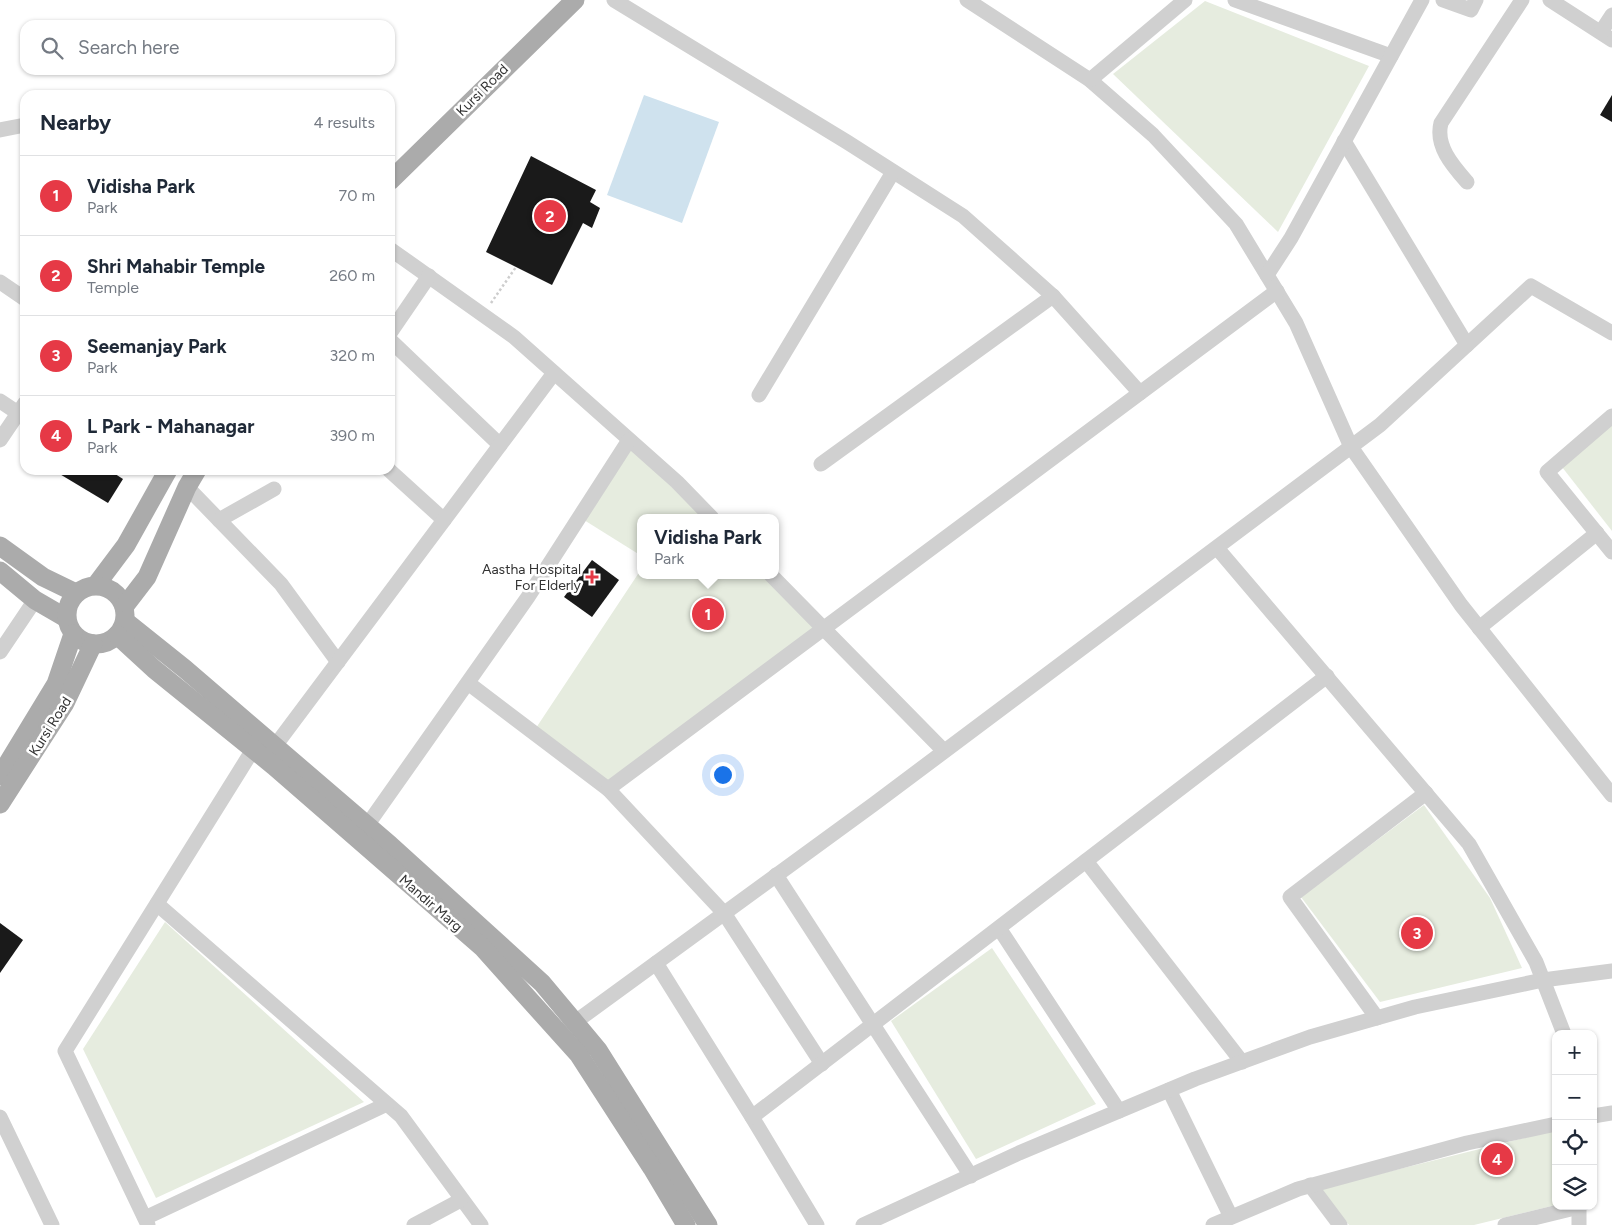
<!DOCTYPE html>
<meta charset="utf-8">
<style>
:root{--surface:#fff;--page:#f2f2f3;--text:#1f2937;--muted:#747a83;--line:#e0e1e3;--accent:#e63946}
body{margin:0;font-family:Figtree,sans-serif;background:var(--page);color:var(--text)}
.controls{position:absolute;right:15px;bottom:15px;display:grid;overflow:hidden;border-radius:10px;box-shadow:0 1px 4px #0004}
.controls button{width:45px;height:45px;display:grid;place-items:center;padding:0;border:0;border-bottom:1px solid var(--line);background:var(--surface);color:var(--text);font:25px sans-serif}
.you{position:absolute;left:722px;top:774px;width:18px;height:18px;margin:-12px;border:4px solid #fff;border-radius:50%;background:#1a73e8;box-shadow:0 0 0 8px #1a73e833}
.badge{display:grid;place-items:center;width:32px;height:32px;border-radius:50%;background:var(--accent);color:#fff;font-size:16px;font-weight:700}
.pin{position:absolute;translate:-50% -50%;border:2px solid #fff;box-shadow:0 1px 5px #0006}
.popup{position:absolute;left:637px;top:514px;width:142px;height:65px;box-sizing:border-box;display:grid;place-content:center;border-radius:10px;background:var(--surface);filter:drop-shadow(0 1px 4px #0005);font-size:16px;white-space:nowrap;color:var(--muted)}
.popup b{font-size:19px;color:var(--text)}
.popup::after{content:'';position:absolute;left:50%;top:100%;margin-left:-10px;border:10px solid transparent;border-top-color:var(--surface)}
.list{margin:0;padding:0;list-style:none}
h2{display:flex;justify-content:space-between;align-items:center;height:65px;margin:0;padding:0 20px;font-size:21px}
h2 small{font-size:16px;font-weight:400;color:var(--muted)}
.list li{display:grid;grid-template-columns:32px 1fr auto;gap:15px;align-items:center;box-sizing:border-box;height:80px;padding:0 20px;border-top:1px solid var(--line)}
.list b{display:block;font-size:19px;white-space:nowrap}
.list p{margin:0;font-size:16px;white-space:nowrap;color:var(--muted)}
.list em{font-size:16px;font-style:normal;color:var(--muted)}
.icon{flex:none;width:28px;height:28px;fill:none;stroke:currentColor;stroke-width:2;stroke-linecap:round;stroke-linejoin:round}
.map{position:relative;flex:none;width:1612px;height:1225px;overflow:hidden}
.search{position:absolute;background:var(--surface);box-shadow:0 1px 4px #0004;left:20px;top:20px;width:375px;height:55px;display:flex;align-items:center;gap:12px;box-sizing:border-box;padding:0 18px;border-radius:15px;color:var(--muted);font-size:19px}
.panel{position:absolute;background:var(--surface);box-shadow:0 1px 4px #0004;left:20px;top:90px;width:375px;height:385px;border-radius:15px}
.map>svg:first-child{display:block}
.green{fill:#e6ecdf}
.water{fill:#cfe2ee}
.building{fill:#1a1a1a}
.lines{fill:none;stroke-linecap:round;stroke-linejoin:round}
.path{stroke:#cdcdcd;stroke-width:2.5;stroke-dasharray:2.5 2.5;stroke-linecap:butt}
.minor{stroke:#d0d0d0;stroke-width:15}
.major{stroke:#ababab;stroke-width:19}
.poi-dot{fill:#e63946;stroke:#fff;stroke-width:2}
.labels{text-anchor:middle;stroke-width:5;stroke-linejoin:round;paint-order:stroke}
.street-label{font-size:14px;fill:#333;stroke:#fff}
.poi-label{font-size:14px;fill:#333;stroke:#fff;text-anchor:end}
</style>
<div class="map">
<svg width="1612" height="1225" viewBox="0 0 1612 1225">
<rect width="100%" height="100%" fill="#fff"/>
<g class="green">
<path d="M1205 1 1369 66 1278 232 1113 74Z"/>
<path d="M1612 425V531L1562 467Z"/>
<path d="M630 448 705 518H640V555L584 520Z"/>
<path d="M640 571V575H763L818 628 607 784 536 728Z"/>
<path d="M1424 805 1490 898 1522 968 1380 1002 1301 897Z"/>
<path d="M165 922 364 1102 156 1198 83 1049Z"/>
<path d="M992 948 1096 1104 976 1159 891 1021Z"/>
<path d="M1556 1130V1205L1474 1225H1349L1319 1189Z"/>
</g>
<path class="water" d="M644 95 719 122 682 223 607 195Z"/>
<g class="building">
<path d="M1612 95V122L1600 115Z"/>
<path d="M531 156 596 190 590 202 600 208 592 228 583 223 552 285 486 252Z"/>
<path d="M53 470H109L123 479 108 503Z"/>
<path d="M592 560 619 580 592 617 564 597Z"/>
<path d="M0 923 23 940 0 973Z"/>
</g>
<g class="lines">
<path class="path" d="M491 303 516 267"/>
<g class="minor">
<path d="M614 0 847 142 963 216 1053 296 1140 393"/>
<path d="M967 0 1090 80 1153 135 1236 224 1296 323 1351 447 1461 605 1612 795"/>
<path d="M1235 0 1391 56"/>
<path d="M1443 0 1471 10 1476 0"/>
<path d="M1550 0 1612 40"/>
<path d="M1601 32 1612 15"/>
<path d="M1090 80 1185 0"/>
<path d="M0 130 25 125"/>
<path d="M1344 141 1467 345"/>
<path d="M1467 182C1453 166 1435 146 1441 123L1522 0"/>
<path d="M390 249 514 337 677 482 712 518"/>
<path d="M1267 275 1291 238 1422 0"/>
<path d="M0 282 25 299"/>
<path d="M390 333 429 276"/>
<path d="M390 340 500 445"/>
<path d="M759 395 893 172"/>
<path d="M0 401 18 413"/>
<path d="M1612 416 1547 472 1612 552"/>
<path d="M0 440 25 403"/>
<path d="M821 464 1053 296"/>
<path d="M389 470 444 520"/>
<path d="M187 487 281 584 338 662"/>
<path d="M219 520 274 489"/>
<path d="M1217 548 1469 844 1536 962 1564 1034"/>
<path d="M771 575 944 751"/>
<path d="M1479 628 1597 533"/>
<path d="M0 652 35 600"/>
<path d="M468 683 608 789 724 913 822 1064"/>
<path d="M269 754 554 373"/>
<path d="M608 789 1277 291"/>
<path d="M361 834 528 597 629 440"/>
<path d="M1086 861 1242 1062"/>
<path d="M776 875 971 1176"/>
<path d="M157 904 401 1116 481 1225"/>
<path d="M999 928 1119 1111"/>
<path d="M656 963 752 1117 817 1225"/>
<path d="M1377 1018 1290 897 1426 793"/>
<path d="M567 1028 874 804 1380 425 1531 286 1612 333"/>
<path d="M1169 1090 1231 1217"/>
<path d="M1593 1116 1612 1113"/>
<path d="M0 1117 52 1225"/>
<path d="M752 1117 1327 676"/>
<path d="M1310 1185 1340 1225"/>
<path d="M1579 1206V1225"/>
<path d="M145 1218 387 1104"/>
<path d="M148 1225 65 1051 259 740"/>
<path d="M414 1225 461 1200"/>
<path d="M863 1225 1019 1153 1195 1079 1310 1037 1415 1007 1543 980 1612 971"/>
<path d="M1213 1225 1298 1189 1467 1143 1556 1124"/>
<path d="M1505 1225 1579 1207"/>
</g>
<g class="major">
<path d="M390 181 575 0"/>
<path d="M0 546 43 577 76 593"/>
<path d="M0 571 35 600 66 618"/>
<path d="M96 585 126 545 168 470"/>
<circle cx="96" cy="615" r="29"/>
<path d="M124 607 147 577 187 487 197 470"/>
<path d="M125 621 185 669 390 845 542 983 598 1050 708 1225"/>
<path d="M117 635 154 669 274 766 482 947 579 1055 652 1168 686 1225"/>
<path d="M0 776 56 684 73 634"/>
<path d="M0 804 65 703 93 644"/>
</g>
</g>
<path class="poi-dot" d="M589.5 569.5h5v5h5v5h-5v5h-5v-5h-5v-5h5z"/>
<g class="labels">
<g class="street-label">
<text transform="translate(482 90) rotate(-45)" y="5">Kursi Road</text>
<text transform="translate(50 726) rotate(-58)" y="5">Kursi Road</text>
<text transform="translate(431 903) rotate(41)" y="5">Mandir Marg</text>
</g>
<g class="poi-label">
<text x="581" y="574">Aastha Hospital<tspan x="581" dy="16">For Elderly</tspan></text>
</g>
</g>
</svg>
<div class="controls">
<button>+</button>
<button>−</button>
<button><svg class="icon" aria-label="locate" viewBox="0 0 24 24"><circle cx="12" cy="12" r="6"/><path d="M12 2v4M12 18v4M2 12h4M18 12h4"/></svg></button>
<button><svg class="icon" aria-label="layers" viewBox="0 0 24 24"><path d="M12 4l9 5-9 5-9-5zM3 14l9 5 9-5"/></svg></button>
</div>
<div class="you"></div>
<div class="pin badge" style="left:708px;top:614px">1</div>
<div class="popup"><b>Vidisha Park</b>Park</div>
<div class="pin badge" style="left:550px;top:216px">2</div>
<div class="pin badge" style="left:1417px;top:933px">3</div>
<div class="pin badge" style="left:1497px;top:1159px">4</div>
<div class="search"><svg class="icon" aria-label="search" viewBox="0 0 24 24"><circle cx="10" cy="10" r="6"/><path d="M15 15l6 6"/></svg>Search here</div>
<section class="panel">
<h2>Nearby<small>4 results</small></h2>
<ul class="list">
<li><span class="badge">1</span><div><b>Vidisha Park</b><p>Park</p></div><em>70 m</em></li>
<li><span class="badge">2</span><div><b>Shri Mahabir Temple</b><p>Temple</p></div><em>260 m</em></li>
<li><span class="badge">3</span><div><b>Seemanjay Park</b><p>Park</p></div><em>320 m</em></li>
<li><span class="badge">4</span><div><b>L Park - Mahanagar</b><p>Park</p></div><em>390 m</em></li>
</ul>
</section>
</div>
